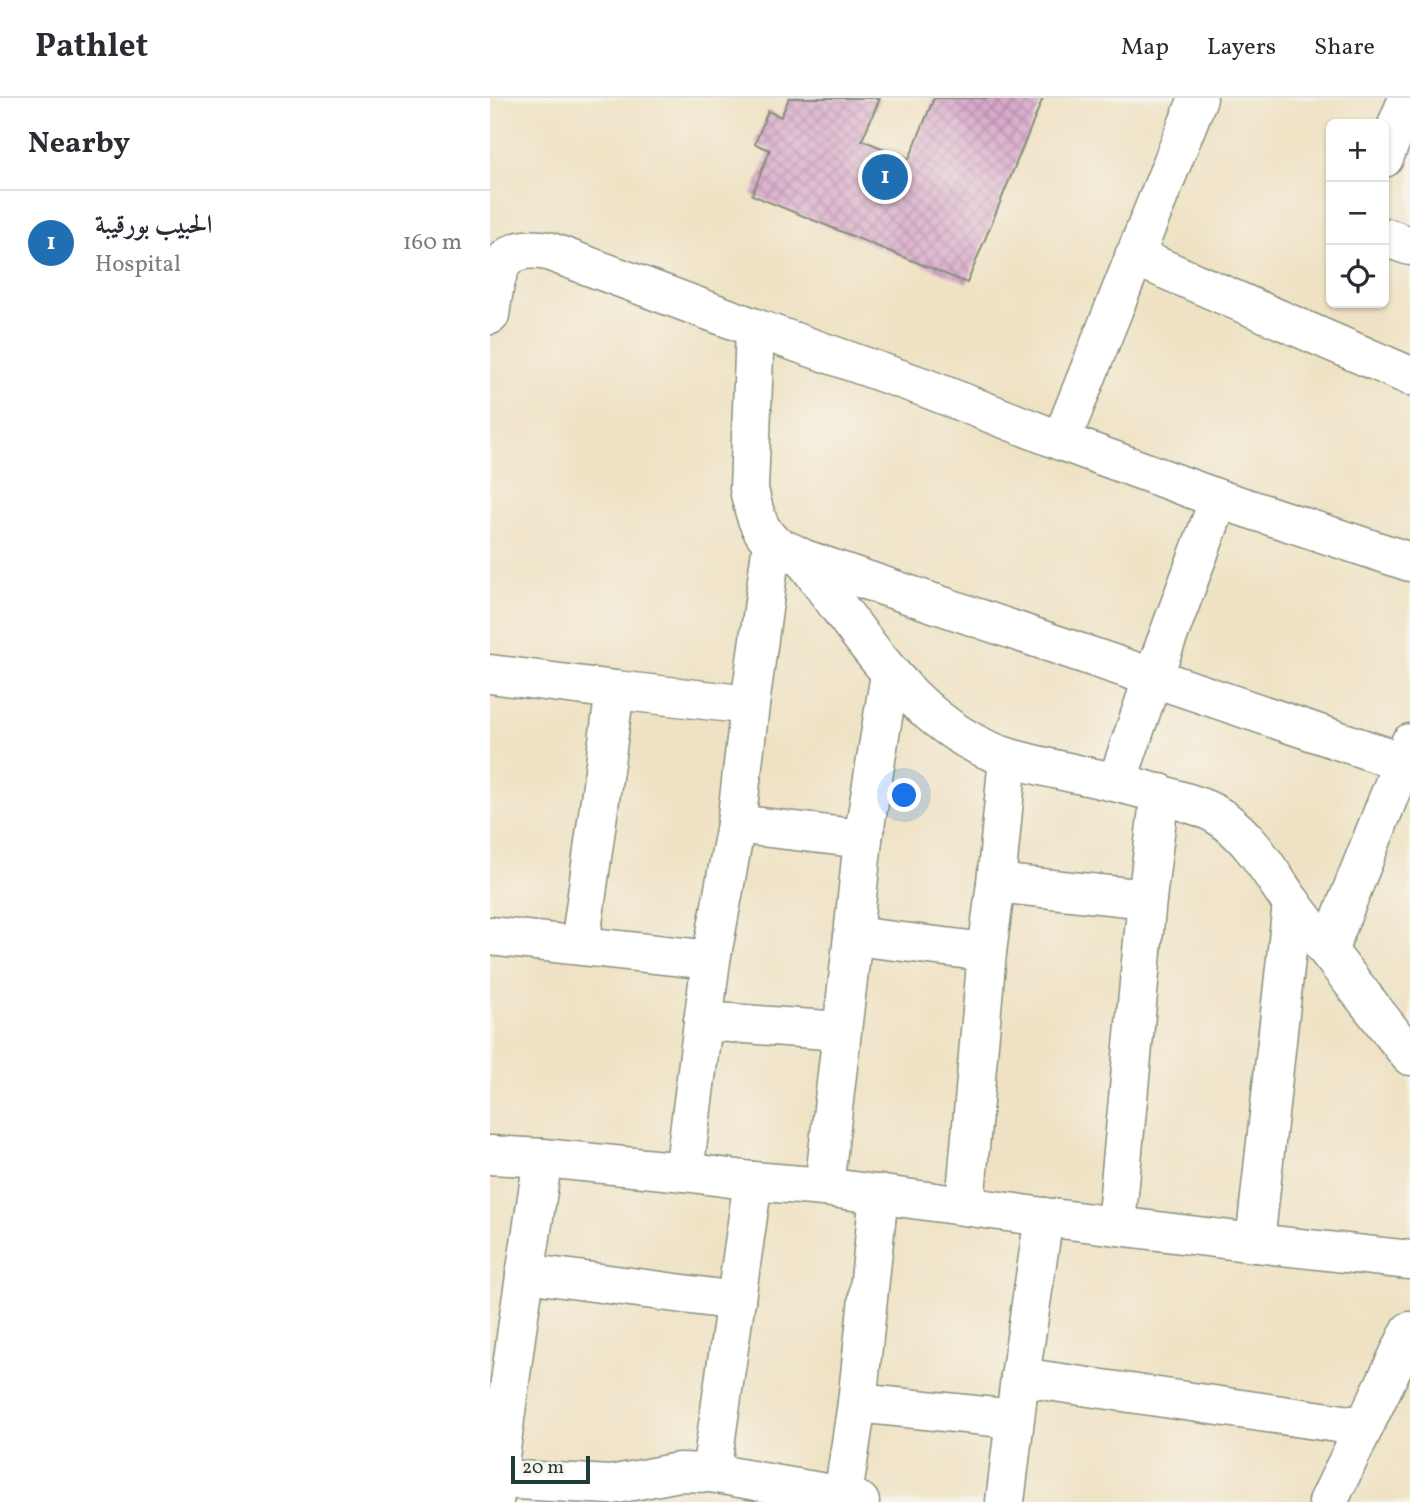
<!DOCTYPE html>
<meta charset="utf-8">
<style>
:root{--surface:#fff;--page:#f2f2f3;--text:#2b2b33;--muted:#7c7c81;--line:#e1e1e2;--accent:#1f6fb2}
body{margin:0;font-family:Vollkorn,Amiri,serif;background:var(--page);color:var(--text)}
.controls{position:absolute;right:21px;top:21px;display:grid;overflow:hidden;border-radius:10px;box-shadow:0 2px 5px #0004}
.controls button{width:63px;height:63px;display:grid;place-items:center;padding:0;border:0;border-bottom:2px solid var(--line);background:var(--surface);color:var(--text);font:35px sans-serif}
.scale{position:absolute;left:21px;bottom:18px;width:79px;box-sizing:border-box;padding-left:7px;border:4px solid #1f3d34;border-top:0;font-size:19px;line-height:24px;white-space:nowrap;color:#1f3d34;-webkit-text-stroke:5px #f7f3e8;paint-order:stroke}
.you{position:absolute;left:415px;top:698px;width:24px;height:24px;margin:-18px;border:5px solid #fff;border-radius:50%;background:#1a73e8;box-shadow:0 0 0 10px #1a73e833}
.badge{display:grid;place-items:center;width:46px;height:46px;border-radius:50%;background:var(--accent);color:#fff;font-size:23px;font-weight:700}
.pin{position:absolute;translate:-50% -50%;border:4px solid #fff;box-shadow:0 2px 7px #0006}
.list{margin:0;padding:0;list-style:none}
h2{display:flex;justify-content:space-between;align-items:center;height:91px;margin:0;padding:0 28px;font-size:30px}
h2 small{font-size:23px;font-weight:400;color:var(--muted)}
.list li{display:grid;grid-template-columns:46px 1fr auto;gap:21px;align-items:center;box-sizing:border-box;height:105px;padding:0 28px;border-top:2px solid var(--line)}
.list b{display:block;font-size:26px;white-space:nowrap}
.list p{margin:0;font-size:23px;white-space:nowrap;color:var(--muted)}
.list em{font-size:23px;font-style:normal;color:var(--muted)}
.icon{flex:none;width:38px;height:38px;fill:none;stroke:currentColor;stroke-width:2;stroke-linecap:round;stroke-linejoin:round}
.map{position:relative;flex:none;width:920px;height:1404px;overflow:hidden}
header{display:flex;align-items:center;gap:42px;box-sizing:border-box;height:98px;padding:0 35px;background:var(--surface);border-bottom:2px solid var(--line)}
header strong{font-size:33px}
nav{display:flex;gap:38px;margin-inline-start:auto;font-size:24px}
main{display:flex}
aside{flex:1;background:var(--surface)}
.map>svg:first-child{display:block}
.building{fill:url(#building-cross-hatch)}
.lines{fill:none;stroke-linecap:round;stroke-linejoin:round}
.minor-casing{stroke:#87907c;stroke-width:41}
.minor{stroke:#fff;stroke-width:38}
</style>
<header>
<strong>Pathlet</strong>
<nav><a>Map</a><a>Layers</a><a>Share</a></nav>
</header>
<main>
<aside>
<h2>Nearby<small></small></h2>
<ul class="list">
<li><span class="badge">1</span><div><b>الحبيب بورقيبة</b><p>Hospital</p></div><em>160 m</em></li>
</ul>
</aside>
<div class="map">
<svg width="920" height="1404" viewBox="0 0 920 1404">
<defs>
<pattern id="building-cross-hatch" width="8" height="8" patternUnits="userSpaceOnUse" patternTransform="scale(1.75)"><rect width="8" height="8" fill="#d9a9cb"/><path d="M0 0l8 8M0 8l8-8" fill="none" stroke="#af8ba6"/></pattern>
</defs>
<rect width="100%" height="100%" fill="#f7f3e8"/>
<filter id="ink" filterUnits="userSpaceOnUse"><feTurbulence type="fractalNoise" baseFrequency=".0143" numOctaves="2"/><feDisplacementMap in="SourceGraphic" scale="14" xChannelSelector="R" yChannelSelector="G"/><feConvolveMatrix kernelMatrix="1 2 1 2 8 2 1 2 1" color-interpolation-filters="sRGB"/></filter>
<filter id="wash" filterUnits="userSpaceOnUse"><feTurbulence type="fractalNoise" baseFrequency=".00686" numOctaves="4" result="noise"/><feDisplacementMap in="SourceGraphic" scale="28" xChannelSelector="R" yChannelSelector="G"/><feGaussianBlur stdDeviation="1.57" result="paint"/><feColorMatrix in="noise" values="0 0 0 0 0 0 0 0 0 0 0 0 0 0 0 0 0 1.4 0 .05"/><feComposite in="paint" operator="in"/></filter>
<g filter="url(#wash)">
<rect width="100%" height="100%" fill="#efe2c4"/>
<g id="blocks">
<path class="building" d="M299 0H390L372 42 419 61 444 0H553L477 185 262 97 280 52 265 46 278 13 291 19Z"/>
</g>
</g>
<g filter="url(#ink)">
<use href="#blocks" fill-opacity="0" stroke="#87907c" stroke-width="2"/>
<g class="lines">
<g class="minor-casing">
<g id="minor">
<path d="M894 60 918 0"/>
<path d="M894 139 920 148"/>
<path d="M644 158 920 278"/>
<path d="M0 217C6 177 6 144 58 153L265 230 259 391C263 409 267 431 282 444 289 451 301 453 310 459 319 466 326 479 333 488 384 555 435 635 520 660 575 676 631 682 685 701 702 706 719 711 733 721 764 743 782 778 803 807 841 858 881 908 920 958"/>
<path d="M265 230 436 290 571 343 729 401 920 464"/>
<path d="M571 343 708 0"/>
<path d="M311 460 912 664"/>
<path d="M0 576 125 592 90 847"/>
<path d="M400 576 373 741 363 838 497 854"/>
<path d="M125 592 260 607 246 726 221 862"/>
<path d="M260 607 282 445"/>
<path d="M627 684 663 579 729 401"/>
<path d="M246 726 373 741"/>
<path d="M506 785 657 801"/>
<path d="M0 838 221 862 194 1074"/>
<path d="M838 853 920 645"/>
<path d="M213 923 351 933"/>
<path d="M0 1057 53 1060 194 1074 263 1083 334 1089 554 1119 765 1145 920 1162"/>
<path d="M263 1083 221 1375 353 1398 370 1404"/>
<path d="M334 1089 363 838"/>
<path d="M475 1107 497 854 506 785 518 660"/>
<path d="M626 1127 657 801 670 695"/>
<path d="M765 1145 802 805"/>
<path d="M35 1175 246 1203"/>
<path d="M530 1279 874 1329"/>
<path d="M367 1305 524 1321"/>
<path d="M8 1381 121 1387 189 1374 221 1375"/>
<path d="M353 1398 367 1305 389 1096"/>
<path d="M4 1404 28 1224 53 1060"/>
<path d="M515 1404 530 1279 554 1119"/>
<path d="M838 1404 920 1233"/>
</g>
</g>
<use href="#minor" class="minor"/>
</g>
</g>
</svg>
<div class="controls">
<button>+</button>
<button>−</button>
<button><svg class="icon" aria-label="locate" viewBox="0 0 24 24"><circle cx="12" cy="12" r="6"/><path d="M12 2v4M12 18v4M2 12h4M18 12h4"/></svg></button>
</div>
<div class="scale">20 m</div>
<div class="you"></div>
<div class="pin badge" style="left:395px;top:79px">1</div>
</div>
</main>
